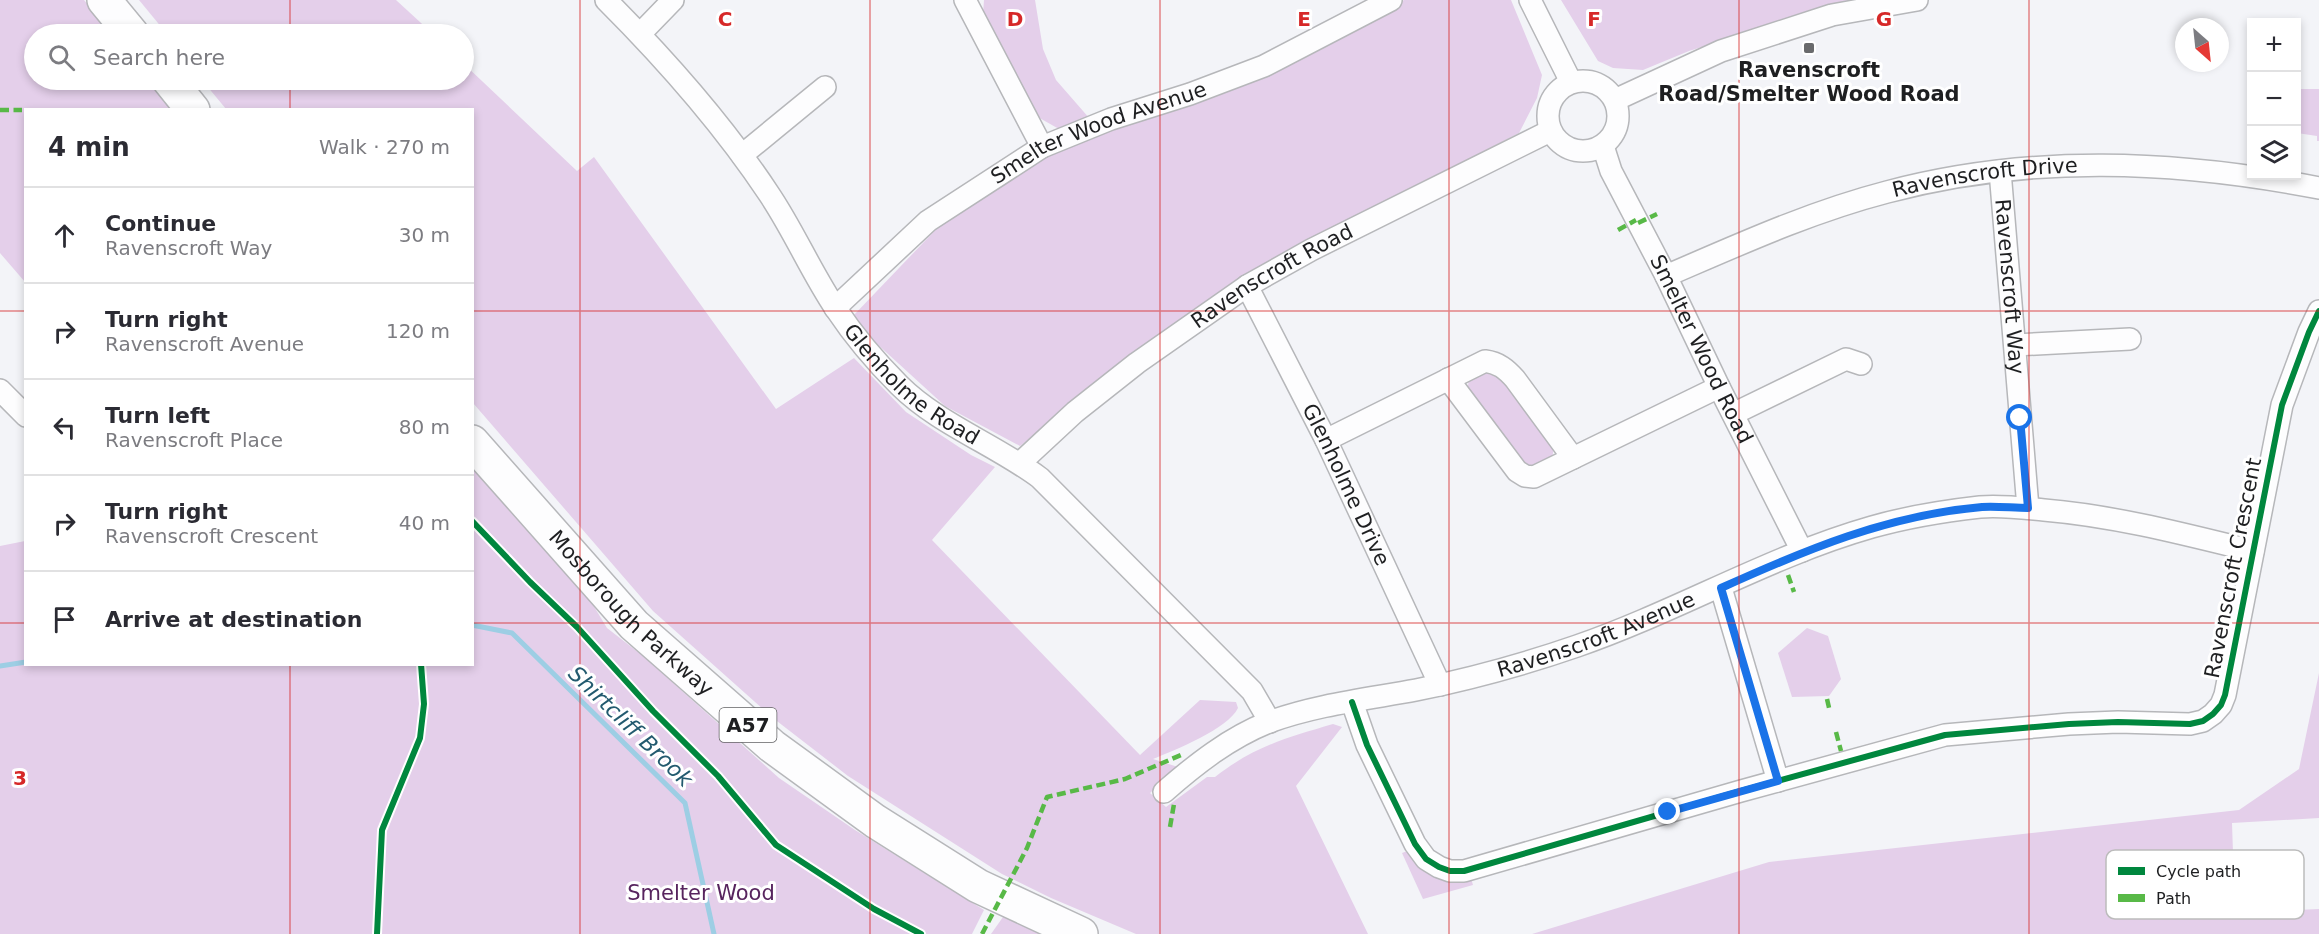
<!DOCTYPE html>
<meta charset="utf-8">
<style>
:root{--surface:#fff;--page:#f7f7f7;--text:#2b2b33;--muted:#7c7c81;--line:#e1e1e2}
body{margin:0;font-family:"DejaVu Sans",sans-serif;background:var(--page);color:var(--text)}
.controls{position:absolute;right:18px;top:18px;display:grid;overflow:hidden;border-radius:0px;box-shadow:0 3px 9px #0003}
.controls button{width:54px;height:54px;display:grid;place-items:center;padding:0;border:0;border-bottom:2px solid var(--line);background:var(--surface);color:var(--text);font:30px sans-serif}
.compass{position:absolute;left:2175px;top:18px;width:54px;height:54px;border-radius:50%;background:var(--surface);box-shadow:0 3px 9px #0003;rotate:153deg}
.stop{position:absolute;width:18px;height:18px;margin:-14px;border:4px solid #1a73e8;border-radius:50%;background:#fff}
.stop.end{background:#1a73e8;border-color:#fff;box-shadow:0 2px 6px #0008}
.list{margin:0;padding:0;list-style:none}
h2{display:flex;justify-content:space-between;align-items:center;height:78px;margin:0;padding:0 24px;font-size:26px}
h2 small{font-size:20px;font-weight:400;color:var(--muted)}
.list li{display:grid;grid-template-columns:39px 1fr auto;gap:18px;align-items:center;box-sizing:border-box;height:96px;padding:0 24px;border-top:2px solid var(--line)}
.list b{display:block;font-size:22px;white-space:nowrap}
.list p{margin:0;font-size:20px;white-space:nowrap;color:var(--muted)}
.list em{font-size:20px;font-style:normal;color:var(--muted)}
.icon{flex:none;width:33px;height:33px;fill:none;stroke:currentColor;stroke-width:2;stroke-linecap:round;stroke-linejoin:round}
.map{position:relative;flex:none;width:2319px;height:934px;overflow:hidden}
.search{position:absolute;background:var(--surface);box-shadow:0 3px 9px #0003;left:24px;top:24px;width:450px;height:66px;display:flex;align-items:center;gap:15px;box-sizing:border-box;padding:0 21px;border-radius:33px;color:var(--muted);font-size:22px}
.panel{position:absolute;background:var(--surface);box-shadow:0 3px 9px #0003;left:24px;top:108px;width:450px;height:558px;border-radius:0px}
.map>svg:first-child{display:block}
.green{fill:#e4cfea}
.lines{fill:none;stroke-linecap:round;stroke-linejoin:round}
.stream{stroke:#9dcee4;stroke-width:5}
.street-casing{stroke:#b6b7ba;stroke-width:24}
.highway-casing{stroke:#b6b7ba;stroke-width:36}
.street{stroke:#fdfdfe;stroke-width:21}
.highway{stroke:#fdfdfe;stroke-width:33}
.quiet{stroke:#58b947;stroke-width:4.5;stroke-dasharray:9 4.5;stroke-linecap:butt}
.cycleway-casing{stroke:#fff;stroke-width:10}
.cycleway{stroke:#00873e;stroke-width:6}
.route{stroke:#1a73e8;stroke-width:8}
.grid{fill:none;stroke:#d62828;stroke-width:1.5;stroke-opacity:0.55}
.poi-dot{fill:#696a6c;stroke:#fff;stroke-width:2}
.labels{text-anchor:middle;stroke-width:6;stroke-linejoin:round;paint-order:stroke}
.shield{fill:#fff;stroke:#626264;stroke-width:1.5}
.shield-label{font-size:20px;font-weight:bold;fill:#1e1f21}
.poi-label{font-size:21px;font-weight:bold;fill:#1e1f21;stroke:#fff}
.street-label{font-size:21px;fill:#1e1f21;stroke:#fff}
.park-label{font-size:21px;fill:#57245e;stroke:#fff}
.water-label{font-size:22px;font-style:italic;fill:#235a6f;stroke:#fff}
.key{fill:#fff;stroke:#bcbcbc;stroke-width:1.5}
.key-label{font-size:16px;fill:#1e1f21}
.grid-label{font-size:20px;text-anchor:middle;font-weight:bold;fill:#d62828;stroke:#fff;stroke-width:6;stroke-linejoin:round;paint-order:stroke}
</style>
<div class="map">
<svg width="2319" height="934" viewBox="0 0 2319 934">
<rect width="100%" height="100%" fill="#f3f4f8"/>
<g class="green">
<path d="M0 0H84L112 34H34V80H149L173 109 26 110 25 282 0 253Z"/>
<path d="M139 0H396L433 34H167Z"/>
<path d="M984 0H1035L1043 49 1056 80 1090 119 1059 129 1036 116 983 14Z"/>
<path d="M1404 0H1511L1542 75 1537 98 1519 133 1300 247 1157 338 1020 446 945 406 876 343 853 316 945 220 1043 155 1216 93 1355 30Z"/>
<path d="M1561 0H1871L1828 7 1689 51 1643 70 1613 68 1598 61Z"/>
<path d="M464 64 577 171 594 157 776 409 854 358 906 412 971 455 995 467 932 540 1140 755 1200 700 1236 702 1238 708C1228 729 1175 750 1153 759L1178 767 1150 793 1166 807 1207 777H1215C1255 746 1286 738 1333 724L1342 727 1296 786 1368 934H1136L1051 898 1002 874 848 776 773 718 653 611 473 403 472 110 226 109 202 80H464Z"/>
<path d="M2296 89H2319V141H2317V136L2297 133Z"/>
<path d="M1486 369 1501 375 1554 448 1552 458 1527 470 1467 391 1469 380Z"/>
<path d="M473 461 587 595 607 628 643 656 779 778 855 830 984 910 972 934H0V546L25 541 26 664H472Z"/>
<path d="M1807 628 1828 636 1841 679 1829 696 1792 697 1778 653Z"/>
<path d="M2319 673V818L2232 823 2235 913 2319 909V934H1532L1769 862 2239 810 2299 769Z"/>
<path d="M1410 850 1471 878 1473 885 1423 899 1402 853Z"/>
<path d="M1003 917 1041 934H991Z"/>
</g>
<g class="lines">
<g class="stream">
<path d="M472 625 512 633 685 803 714 934"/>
<path d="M0 666 26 662"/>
</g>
<g class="street-casing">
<g id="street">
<path id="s1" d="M606 0C666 60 722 123 769 194 794 231 811 272 836 309 854 336 876 362 899 385 938 424 996 445 1040 478L1252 691 1270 722"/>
<path d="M965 0 1042 147"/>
<path d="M1530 0 1571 82"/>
<path d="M640 34 673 0"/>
<circle cx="1583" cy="116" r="35"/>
<path d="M1615 100 1721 51 1832 15 1917 0"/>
<path id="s2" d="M1603 146 1611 171 1666 276 1719 387 1802 551"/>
<path d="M742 155 825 87"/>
<path id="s3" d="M2000 171 2028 508"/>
<path id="s4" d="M1666 276C1738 245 1810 212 1887 192 2030 154 2174 160 2319 188"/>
<path id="s5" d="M1247 286 1326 440 1440 685"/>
<path id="s6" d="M835 308 928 221 1042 147 1111 119 1190 94 1264 66 1391 0"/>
<path d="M2015 345 2130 339"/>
<path d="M1448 379 1517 471 1525 476 1534 477 1719 387"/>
<path d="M0 390 26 416"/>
<path d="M1733 414 1846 359 1861 364"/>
<path d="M1326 440 1485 361C1499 363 1506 369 1515 379L1573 458"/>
<path id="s7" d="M1020 463 1075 412 1137 363 1247 286 1311 250 1550 131"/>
<path d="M1721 588 1778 781"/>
<path d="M1352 702 1367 745 1415 844 1426 859 1439 867 1450 871H1464L1741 791 1945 735 2069 724 2118 722 2190 724 2203 721 2213 714 2221 705 2225 695 2282 405 2309 332 2319 311"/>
<path id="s8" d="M1164 792C1196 764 1229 738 1269 722 1315 705 1367 699 1416 690 1470 679 1525 664 1577 646 1678 611 1770 556 1872 527 1907 517 1944 511 1980 507 2001 505 2023 508 2044 510 2115 516 2184 534 2253 551"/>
</g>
</g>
<g class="highway-casing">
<g id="highway">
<path d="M104 0 132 34"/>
<path d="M169 80 193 110"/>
<path id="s9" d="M472 442 634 625 772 746 875 821 978 886 1081 934"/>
</g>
</g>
<use href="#street" class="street"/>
<use href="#highway" class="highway"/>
<g class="quiet">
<path d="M0 110H22"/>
<path d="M1638 223 1657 214"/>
<path d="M1618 230 1636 220"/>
<path d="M1788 575 1794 592"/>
<path d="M1827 699 1830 712"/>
<path d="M1836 732 1841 751"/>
<path d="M1170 827 1174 804"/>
<path d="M982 934 1027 848 1047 797 1125 779 1181 755"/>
</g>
<g class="cycleway-casing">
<g id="cycleway">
<path d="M472 521 530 582 577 627 653 711 718 776 776 845 874 909 921 934"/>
<path d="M1352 702 1367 745 1415 844 1426 859 1439 867 1450 871H1464L1741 791 1945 735 2069 724 2118 722 2190 724 2203 721 2213 714 2221 705 2225 695 2282 405 2309 332 2319 311"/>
<path d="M377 934 382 830 420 738 424 704 421 664"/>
</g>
</g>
<use href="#cycleway" class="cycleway"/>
</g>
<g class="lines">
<path class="route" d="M1668 812 1778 781 1721 588C1805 550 1888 515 1982 507 1997 506 2013 508 2028 508L2020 418"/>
</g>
<path class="grid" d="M290 0V34M580 0V934M870 0V934M1160 0V934M1449 0V934M1739 0V934M2029 0V934M290 80V110M0 311H26M472 311H2319M0 623H26M472 623H2319M290 664V934"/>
<rect class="poi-dot" x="1803" y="42" width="12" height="12" rx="3"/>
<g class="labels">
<rect class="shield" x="719.5" y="708" width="57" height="34" rx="4.5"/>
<g class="shield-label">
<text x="748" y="732">A57</text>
</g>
<g class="poi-label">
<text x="1809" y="77">Ravenscroft<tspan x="1809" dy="24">Road/Smelter Wood Road</tspan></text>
</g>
<g class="street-label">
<text dy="7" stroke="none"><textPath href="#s6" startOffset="321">Smelter Wood Avenue</textPath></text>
<text dy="7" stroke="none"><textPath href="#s4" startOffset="336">Ravenscroft Drive</textPath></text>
<text dy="7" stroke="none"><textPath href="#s7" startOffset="315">Ravenscroft Road</textPath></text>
<text dy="7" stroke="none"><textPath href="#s3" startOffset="116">Ravenscroft Way</textPath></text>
<text dy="7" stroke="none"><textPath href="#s2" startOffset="226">Smelter Wood Road</textPath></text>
<text dy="7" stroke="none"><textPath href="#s1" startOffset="495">Glenholme Road</textPath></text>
<text dy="7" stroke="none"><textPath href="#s5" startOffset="222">Glenholme Drive</textPath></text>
<text transform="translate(2233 568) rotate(-79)" y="7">Ravenscroft Crescent</text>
<text dy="7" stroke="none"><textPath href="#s9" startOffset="234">Mosborough Parkway</textPath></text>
<text dy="7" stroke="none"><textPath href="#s8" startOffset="466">Ravenscroft Avenue</textPath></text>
</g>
<g class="park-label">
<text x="701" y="900">Smelter Wood</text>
</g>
<g class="water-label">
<text transform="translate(631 726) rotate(44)" y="8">Shirtcliff Brook</text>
</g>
</g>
<rect x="2106" y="850" width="198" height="69" rx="9" class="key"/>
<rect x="2118" y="867" width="27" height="8" fill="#00873e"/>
<rect x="2118" y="894" width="27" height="8" fill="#58b947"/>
<g class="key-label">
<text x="2156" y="877">Cycle path</text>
<text x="2156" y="904">Path</text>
</g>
<g class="grid-label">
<text x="725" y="26">C</text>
<text x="1015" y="26">D</text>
<text x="1304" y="26">E</text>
<text x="1594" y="26">F</text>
<text x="1884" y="26">G</text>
<text x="20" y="785">3</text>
</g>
</svg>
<div class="controls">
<button>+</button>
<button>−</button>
<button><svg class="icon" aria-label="layers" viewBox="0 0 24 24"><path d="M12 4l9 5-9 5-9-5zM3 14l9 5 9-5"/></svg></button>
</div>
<svg class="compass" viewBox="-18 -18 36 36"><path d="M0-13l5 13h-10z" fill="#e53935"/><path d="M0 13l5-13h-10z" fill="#7c7c81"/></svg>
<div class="stop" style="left:2020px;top:418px"></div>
<div class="stop end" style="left:1668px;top:812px"></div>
<div class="search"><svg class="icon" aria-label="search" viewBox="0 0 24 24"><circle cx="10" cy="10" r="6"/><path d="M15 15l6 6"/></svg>Search here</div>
<section class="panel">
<h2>4 min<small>Walk · 270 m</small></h2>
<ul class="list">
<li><svg class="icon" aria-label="ahead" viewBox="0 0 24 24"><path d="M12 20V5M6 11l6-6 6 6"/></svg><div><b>Continue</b><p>Ravenscroft Way</p></div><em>30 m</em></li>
<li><svg class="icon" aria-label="right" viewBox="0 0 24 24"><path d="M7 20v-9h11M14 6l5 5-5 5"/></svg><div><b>Turn right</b><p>Ravenscroft Avenue</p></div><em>120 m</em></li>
<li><svg class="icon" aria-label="left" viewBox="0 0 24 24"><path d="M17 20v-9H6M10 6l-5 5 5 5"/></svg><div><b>Turn left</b><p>Ravenscroft Place</p></div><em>80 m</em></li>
<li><svg class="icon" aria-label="right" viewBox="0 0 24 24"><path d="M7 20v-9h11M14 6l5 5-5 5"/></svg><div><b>Turn right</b><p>Ravenscroft Crescent</p></div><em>40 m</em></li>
<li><svg class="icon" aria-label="arrive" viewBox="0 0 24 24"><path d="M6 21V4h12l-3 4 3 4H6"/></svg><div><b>Arrive at destination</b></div></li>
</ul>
</section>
</div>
